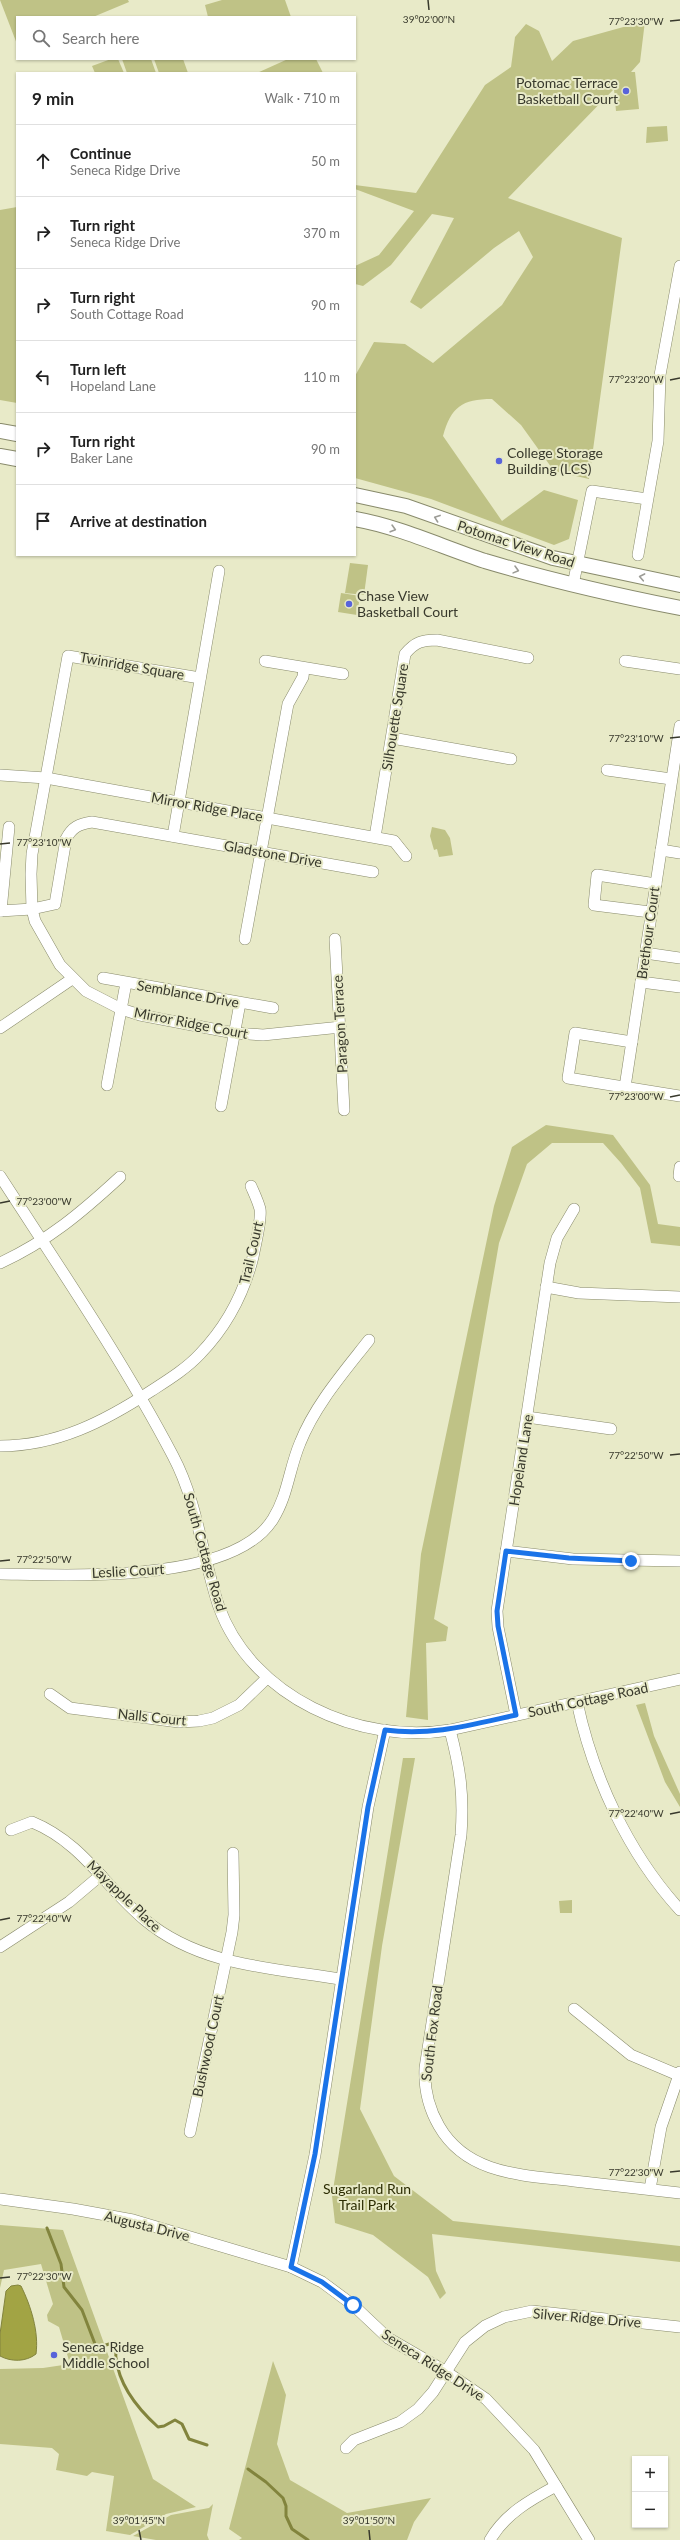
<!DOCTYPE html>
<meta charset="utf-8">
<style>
:root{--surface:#fff;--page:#f2f2f2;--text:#222;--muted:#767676;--line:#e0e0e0}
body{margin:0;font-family:Lato,sans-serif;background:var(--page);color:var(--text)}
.controls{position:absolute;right:12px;bottom:12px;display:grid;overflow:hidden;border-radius:0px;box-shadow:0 1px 3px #0004}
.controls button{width:36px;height:36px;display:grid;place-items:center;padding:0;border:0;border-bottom:1px solid var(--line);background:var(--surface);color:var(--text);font:20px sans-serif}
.stop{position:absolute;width:12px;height:12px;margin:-9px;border:3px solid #1a73e8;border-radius:50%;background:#fff}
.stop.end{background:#1a73e8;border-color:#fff;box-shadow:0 1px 4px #0008}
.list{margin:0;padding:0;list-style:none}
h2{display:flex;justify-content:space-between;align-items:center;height:52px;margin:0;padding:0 16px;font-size:17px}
h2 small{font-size:13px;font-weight:400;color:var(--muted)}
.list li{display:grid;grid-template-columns:26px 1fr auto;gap:12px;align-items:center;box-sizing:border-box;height:72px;padding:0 16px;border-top:1px solid var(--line)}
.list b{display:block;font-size:15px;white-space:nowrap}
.list p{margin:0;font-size:13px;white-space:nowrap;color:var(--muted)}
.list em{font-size:13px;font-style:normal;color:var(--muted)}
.icon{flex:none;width:22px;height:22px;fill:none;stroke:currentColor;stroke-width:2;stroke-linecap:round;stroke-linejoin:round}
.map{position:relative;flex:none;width:680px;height:2540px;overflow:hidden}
.search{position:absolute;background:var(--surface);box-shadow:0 1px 3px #0004;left:16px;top:16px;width:340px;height:44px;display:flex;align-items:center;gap:10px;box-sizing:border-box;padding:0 14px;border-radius:0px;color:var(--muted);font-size:15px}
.panel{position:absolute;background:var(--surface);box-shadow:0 1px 3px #0004;left:16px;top:72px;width:340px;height:484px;border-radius:0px}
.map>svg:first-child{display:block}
.green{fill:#bfc286}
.water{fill:#a2a444;stroke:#82843d}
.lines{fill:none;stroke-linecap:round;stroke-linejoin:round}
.stream{stroke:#82843d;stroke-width:3}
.minor-casing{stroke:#888a6b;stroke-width:12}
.major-casing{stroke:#888a6b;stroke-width:16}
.minor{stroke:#fff;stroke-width:11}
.major{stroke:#fff;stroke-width:14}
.oneway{stroke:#9c9c96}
.route{stroke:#1a73e8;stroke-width:5}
.ticks{fill:none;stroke:#38392c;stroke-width:1.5}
.poi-dot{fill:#5863da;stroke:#e8eac8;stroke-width:1.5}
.labels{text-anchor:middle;stroke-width:4;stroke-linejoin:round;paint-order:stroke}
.poi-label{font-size:14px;fill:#38392c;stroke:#e8eac8;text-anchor:start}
.street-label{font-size:14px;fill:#38392c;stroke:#e8eac8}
.park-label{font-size:14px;fill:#2c2d03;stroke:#e8eac8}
.ticks-label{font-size:10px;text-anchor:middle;fill:#38392c;stroke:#e8eac8;stroke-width:4;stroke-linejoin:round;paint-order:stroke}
</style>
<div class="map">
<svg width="680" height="2540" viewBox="0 0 680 2540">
<rect width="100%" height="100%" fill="#e8eac8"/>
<g class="green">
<path d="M0 0H128L129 2 93 17H17V44Z"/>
<path d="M222 0H285L291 17H208L205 5Z"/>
<path d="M645 21 640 62 631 72H635L639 109 616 111 614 89 508 198 622 238 589 479 554 471 521 425 492 399C462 399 451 407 443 436L502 521 544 490 578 500 569 539 554 545 431 499 355 478V376L374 342 405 344 433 363 502 305 533 257 519 231 494 248 421 309 410 302 454 218 432 214 391 265 363 286 355 284V266L379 255 414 211 355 189V185L416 193 485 85 511 67 515 37 526 24 539 31 552 61 573 41Z"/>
<path d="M111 59H118L124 73H95L92 66Z"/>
<path d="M122 59H151L156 73H127Z"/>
<path d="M154 59H183L188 73H159Z"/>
<path d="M288 59H316L323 73H257Z"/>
<path d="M667 126 668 141 646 143 647 127Z"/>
<path d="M17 207V403L0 400V210Z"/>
<path d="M350 563 368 565 364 595 345 593Z"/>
<path d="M341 593 360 596 357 615 338 612Z"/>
<path d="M432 827 445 830 450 838 453 855 439 857 437 849 434 850 430 836Z"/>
<path d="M546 1125 613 1135 650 1185 658 1224 680 1227V1246L651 1243 640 1188 621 1163 603 1143H552L527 1164 499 1243 434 1619 448 1627 446 1641 426 1643 428 1720 406 1717 421 1554 494 1206 512 1147Z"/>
<path d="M645 1703 654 1736 680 1794V1807L665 1782 636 1705Z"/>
<path d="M403 1758H415L382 1946 360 2109 394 2176 453 2221 680 2246V2262L432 2234 436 2271 446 2293 440 2299 428 2277 373 2235 335 2223 332 2196Z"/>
<path d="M572 1900V1913H560L559 1901Z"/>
<path d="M0 2225 63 2230 153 2479 196 2507 166 2514 130 2535 106 2531 114 2476 92 2472 87 2476 56 2470 59 2454 52 2448 0 2444V2369L43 2368 70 2364 59 2327 48 2321 47 2315 53 2304 41 2264 4 2270 0 2288Z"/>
<path d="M273 2361 286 2395 277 2444 290 2480 347 2513 431 2498 414 2522 407 2540H239L242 2538 229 2529Z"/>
<path d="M213 2504 207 2535 209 2540H156L133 2536 171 2515 209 2508Z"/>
</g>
<path class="water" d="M18 2285 21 2286C31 2306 39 2332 36 2354 26 2362 11 2362 0 2356V2334L6 2291 11 2286Z"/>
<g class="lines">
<g class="stream">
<path d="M47 2228 61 2264 64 2287 82 2310 95 2344 100 2347 115 2342C118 2348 115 2352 116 2358 119 2385 138 2409 158 2427L164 2426 175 2420 182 2424 189 2439 207 2445"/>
<path d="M248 2469 266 2482 283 2498 286 2506V2516L292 2529 308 2540"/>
</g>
<g class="minor-casing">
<g id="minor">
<path d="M638 555 658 441 660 375 680 266"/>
<path d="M573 585 592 491 647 499"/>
<path d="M265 661 343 674"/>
<path d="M625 661 680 669"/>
<path d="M200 678 68 656 32 854 31 874 32 909 35 921 60 965 86 991 121 1009 140 1015 234 1033 263 1035 341 1027"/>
<path d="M392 738 511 759"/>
<path d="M607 770 671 779"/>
<path d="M0 775 46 778 394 841 406 856"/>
<path d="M173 836 219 571"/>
<path d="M375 837 405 654C415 642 422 640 437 640L528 658"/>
<path d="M661 850 680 853"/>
<path d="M0 911 32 909 55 904 66 839C72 827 79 824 92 822L373 872"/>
<path d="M1 911 9 827"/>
<path d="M650 912 594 905 597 875 656 884"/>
<path d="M245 939 288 704 303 677 304 668"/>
<path d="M335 939 344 1110"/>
<path d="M645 953 680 958"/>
<path d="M103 978 273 1008"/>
<path d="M641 982 680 987"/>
<path d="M0 1028 72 979"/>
<path d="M632 1042 575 1033 568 1078 680 1096"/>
<path d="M107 1085 126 983"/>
<path d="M625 1087 680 726"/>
<path d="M221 1106 240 1003"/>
<path d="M0 1176C59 1267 122 1359 173 1456 198 1503 202 1557 219 1607 252 1697 359 1745 450 1730L680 1679"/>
<path d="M679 1176 680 1167"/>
<path d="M0 1263C48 1241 82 1212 120 1177"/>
<path d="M546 1287 579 1293 680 1297"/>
<path d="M527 1417 611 1429"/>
<path d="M0 1446C57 1446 105 1421 151 1391 168 1380 186 1369 200 1354 226 1327 244 1293 253 1257 255 1246 262 1219 260 1209 258 1201 254 1193 251 1186"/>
<path d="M506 1551 573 1559 680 1561"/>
<path d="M0 1574C69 1575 233 1584 273 1519 288 1495 289 1469 300 1443 315 1405 344 1372 369 1340"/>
<path d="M50 1694 70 1708 179 1722 199 1721 213 1718 239 1705 267 1678"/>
<path d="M577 1702C593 1777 628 1853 680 1910"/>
<path d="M516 1715 498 1627 497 1611 550 1263 557 1238 574 1209"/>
<path d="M450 1730C460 1768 464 1794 461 1835L425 2068C424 2089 428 2107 439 2126 467 2175 523 2175 574 2181 609 2185 645 2189 680 2193"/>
<path d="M11 1830 32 1822C83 1843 105 1887 145 1920 200 1966 273 1968 340 1979"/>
<path d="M0 1947 69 1902 101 1875"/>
<path d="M574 2009 631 2055 678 2075"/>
<path d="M190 2132 232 1932 234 1915 233 1853"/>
<path d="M650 2189 661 2127 680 2072"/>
<path d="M0 2199 73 2209 133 2220 291 2267 322 2282 353 2305 388 2338 445 2371 486 2399 534 2450 589 2540"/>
<path d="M291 2267 315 2155 368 1807 385 1730"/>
<path d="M346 2448 354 2440 400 2422 418 2409 433 2392 465 2342 485 2326 504 2317 532 2311 680 2327"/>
<path d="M490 2540C505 2514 530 2500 556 2486"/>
</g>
</g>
<g class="major-casing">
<g id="major">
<path d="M0 431 17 434"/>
<path d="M0 456 17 459"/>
<path d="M355 495 406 506 553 558 680 585"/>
<path d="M355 519C400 527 442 547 485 561 549 580 614 595 680 608"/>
</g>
</g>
<use href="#minor" class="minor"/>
<use href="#major" class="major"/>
</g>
<defs><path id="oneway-chevron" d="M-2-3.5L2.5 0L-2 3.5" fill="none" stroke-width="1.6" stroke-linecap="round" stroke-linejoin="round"/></defs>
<g class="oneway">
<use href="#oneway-chevron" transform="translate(437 518) rotate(-160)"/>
<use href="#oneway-chevron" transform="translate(393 529) rotate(16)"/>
<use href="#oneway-chevron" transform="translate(516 570) rotate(15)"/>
<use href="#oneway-chevron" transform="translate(642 577) rotate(-169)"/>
</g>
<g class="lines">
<path class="route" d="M353 2305 322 2282 291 2267 315 2154 368 1807 385 1730C432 1736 470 1725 516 1715L498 1626 497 1611 506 1551 569 1558 631 1561"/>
</g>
<path class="ticks" d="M428 0 429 10M670 21 680 20M670 380 680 378M670 738 680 737M0 844 10 843M670 1097 680 1095M0 1203 10 1201M670 1455 680 1454M0 1561 10 1560M670 1814 680 1812M0 1920 10 1918M670 2172 680 2171M0 2278 10 2277M139 2530 141 2540M369 2530 370 2540"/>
<g class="poi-dot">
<circle cx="626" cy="91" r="4"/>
<circle cx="499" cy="461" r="4"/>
<circle cx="349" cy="604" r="4"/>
<circle cx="54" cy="2355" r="4"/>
</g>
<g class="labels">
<g class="poi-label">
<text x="618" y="88" text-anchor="end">Potomac Terrace<tspan x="618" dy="16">Basketball Court</tspan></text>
<text x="507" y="458">College Storage<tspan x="507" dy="16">Building (LCS)</tspan></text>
<text x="357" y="601">Chase View<tspan x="357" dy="16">Basketball Court</tspan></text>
<text x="62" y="2352">Seneca Ridge<tspan x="62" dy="16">Middle School</tspan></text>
</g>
<g class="street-label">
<text transform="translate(516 544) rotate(18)" y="5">Potomac View Road</text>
<text transform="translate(132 666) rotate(10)" y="5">Twinridge Square</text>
<text transform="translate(395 717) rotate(-81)" y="5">Silhouette Square</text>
<text transform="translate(207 807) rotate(10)" y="5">Mirror Ridge Place</text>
<text transform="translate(273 854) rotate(10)" y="5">Gladstone Drive</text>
<text transform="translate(648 933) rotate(-82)" y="5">Brethour Court</text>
<text transform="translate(188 994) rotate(10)" y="5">Semblance Drive</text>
<text transform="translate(191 1023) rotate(11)" y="5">Mirror Ridge Court</text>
<text transform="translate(340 1024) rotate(-93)" y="5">Paragon Terrace</text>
<text transform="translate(251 1253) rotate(-77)" y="5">Trail Court</text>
<text transform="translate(521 1460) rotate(-81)" y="5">Hopeland Lane</text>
<text transform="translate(205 1552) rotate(74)" y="5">South Cottage Road</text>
<text transform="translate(128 1571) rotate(-3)" y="5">Leslie Court</text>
<text transform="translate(588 1700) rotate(-12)" y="5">South Cottage Road</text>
<text transform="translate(152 1717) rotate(6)" y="5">Nalls Court</text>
<text transform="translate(124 1896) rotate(44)" y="5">Mayapple Place</text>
<text transform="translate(432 2033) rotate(-83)" y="5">South Fox Road</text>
<text transform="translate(208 2046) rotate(-78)" y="5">Bushwood Court</text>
<text transform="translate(147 2226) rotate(14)" y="5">Augusta Drive</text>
<text transform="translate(587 2318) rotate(5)" y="5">Silver Ridge Drive</text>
<text transform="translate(433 2365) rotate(33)" y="5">Seneca Ridge Drive</text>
</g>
<g class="park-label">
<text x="367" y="2194">Sugarland Run<tspan x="367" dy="16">Trail Park</tspan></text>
</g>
</g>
<g class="ticks-label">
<text x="429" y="23">39°02'00"N</text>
<text x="636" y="25">77°23'30"W</text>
<text x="636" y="383">77°23'20"W</text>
<text x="636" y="742">77°23'10"W</text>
<text x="44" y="846">77°23'10"W</text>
<text x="636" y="1100">77°23'00"W</text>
<text x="44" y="1205">77°23'00"W</text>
<text x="636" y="1459">77°22'50"W</text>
<text x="44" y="1563">77°22'50"W</text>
<text x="636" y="1817">77°22'40"W</text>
<text x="44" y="1922">77°22'40"W</text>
<text x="636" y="2176">77°22'30"W</text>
<text x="44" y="2280">77°22'30"W</text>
<text x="139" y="2524">39°01'45"N</text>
<text x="369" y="2524">39°01'50"N</text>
</g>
</svg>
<div class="controls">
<button>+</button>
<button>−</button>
</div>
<div class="stop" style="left:353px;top:2305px"></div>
<div class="stop end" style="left:631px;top:1561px"></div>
<div class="search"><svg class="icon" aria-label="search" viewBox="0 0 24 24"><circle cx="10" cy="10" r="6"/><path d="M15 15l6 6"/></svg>Search here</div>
<section class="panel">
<h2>9 min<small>Walk · 710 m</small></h2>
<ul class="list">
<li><svg class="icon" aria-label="ahead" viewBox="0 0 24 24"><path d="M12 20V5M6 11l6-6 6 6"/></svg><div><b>Continue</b><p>Seneca Ridge Drive</p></div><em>50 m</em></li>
<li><svg class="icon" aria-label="right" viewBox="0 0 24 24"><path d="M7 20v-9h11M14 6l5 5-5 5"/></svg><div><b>Turn right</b><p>Seneca Ridge Drive</p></div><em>370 m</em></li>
<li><svg class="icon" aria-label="right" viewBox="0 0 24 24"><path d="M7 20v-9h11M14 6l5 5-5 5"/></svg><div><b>Turn right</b><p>South Cottage Road</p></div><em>90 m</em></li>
<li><svg class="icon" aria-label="left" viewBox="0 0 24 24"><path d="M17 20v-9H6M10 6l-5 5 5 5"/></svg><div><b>Turn left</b><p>Hopeland Lane</p></div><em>110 m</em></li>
<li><svg class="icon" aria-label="right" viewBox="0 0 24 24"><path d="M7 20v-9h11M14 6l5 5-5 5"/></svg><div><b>Turn right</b><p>Baker Lane</p></div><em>90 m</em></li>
<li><svg class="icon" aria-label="arrive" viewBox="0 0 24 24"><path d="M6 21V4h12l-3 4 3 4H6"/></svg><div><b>Arrive at destination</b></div></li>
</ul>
</section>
</div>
